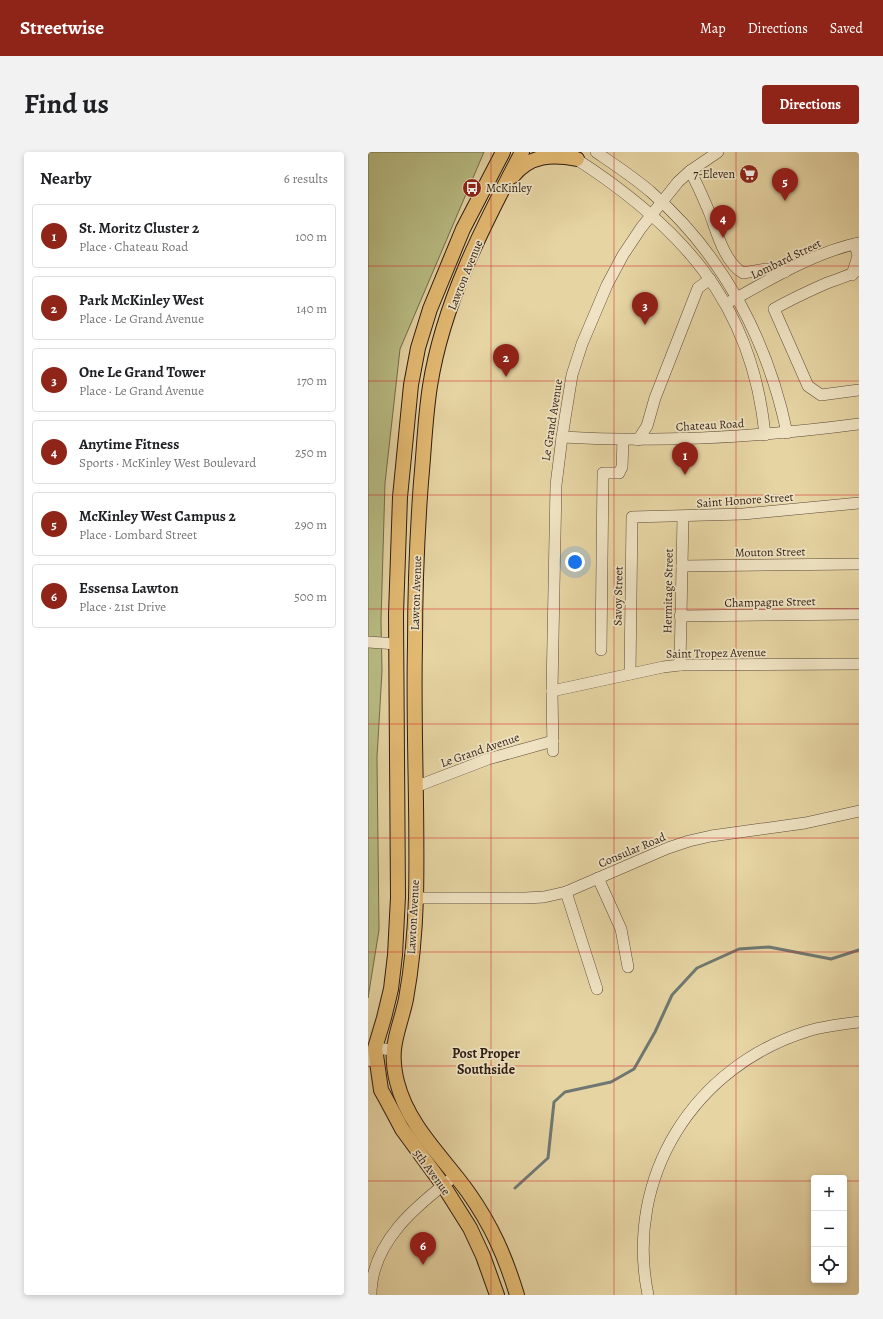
<!DOCTYPE html>
<meta charset="utf-8">
<style>
:root{--surface:#fff;--page:#f2f2f2;--text:#202124;--muted:#757577;--line:#e0e0e0;--accent:#8f2418}
body{margin:0;font-family:Alegreya,serif;background:var(--page);color:var(--text)}
.controls{position:absolute;right:12px;bottom:12px;display:grid;overflow:hidden;border-radius:4px;box-shadow:0 2px 6px #0003}
.controls button{width:36px;height:36px;display:grid;place-items:center;padding:0;border:0;border-bottom:1px solid var(--line);background:var(--surface);color:var(--text);font:20px sans-serif}
.you{position:absolute;left:207px;top:410px;width:14px;height:14px;margin:-10px;border:3px solid #fff;border-radius:50%;background:#1a73e8;box-shadow:0 0 0 6px #1a73e833}
.badge{display:grid;place-items:center;width:26px;height:26px;border-radius:50%;background:var(--accent);color:#fff;font-size:13px;font-weight:700}
.pin{position:absolute;translate:-50% -33px;filter:drop-shadow(0 1px 2px #0008)}
.pin::after{content:'';position:absolute;top:21px;width:14px;height:12px;background:inherit;clip-path:polygon(0 0,100% 0,50% 100%)}
.list{margin:0;padding:0;list-style:none}
h2{display:flex;justify-content:space-between;align-items:center;height:52px;margin:0;padding:0 16px;font-size:17px}
h2 small{font-size:13px;font-weight:400;color:var(--muted)}
.list li{display:grid;grid-template-columns:26px 1fr auto;gap:12px;align-items:center;box-sizing:border-box;height:64px;margin:0 8px 8px;padding:0 8px;border:1px solid var(--line);border-radius:4px}
.list b{display:block;font-size:15px;white-space:nowrap}
.list p{margin:0;font-size:13px;white-space:nowrap;color:var(--muted)}
.list em{font-size:13px;font-style:normal;color:var(--muted)}
.icon{flex:none;width:22px;height:22px;fill:none;stroke:currentColor;stroke-width:2;stroke-linecap:round;stroke-linejoin:round}
.map{position:relative;flex:none;width:491px;height:1143px;overflow:hidden;border-radius:4px}
header{display:flex;align-items:center;gap:24px;box-sizing:border-box;height:56px;padding:0 20px;background:var(--accent);color:#fff}
header strong{font-size:19px}
nav{display:flex;gap:22px;margin-inline-start:auto;font-size:14px}
.intro{display:flex;align-items:center;justify-content:space-between;box-sizing:border-box;height:96px;padding:0 24px}
h1{margin:0;font-size:28px}
.button{padding:10px 18px;border-radius:4px;background:var(--accent);color:#fff;font-size:14px;font-weight:700}
main{display:flex;gap:24px;padding:0 24px}
aside{flex:1;background:var(--surface);border-radius:4px;box-shadow:0 2px 6px #0003}
.map>svg:first-child{display:block}
.green{fill:#b8bc83;stroke:#736c4b}
.lines{fill:none;stroke-linecap:round;stroke-linejoin:round}
.stream{stroke:#6e7871;stroke-width:3}
.minor-casing{stroke:#5c4a37;stroke-width:12}
.major-casing{stroke:#2e1c13;stroke-width:16}
.minor{stroke:#efe3c3;stroke-width:11}
.major{stroke:#e3ba72;stroke-width:14}
.grid{fill:none;stroke:#d62828;stroke-width:1;stroke-opacity:0.55}
.labels{text-anchor:middle;stroke-width:3.5;stroke-linejoin:round;paint-order:stroke}
.poi-label{font-size:12px;fill:#2e1c13;stroke:#efe3c3;text-anchor:end}
.street-label{font-size:12px;fill:#2e1c13;stroke:#efe3c3}
.quarter-label{font-size:14px;font-weight:bold;fill:#2e1c13;stroke:#efe3c3}
</style>
<header>
<strong>Streetwise</strong>
<nav><a>Map</a><a>Directions</a><a>Saved</a></nav>
</header>
<div class="intro"><h1>Find us</h1><a class="button">Directions</a></div>
<main>
<aside>
<h2>Nearby<small>6 results</small></h2>
<ul class="list">
<li><span class="badge">1</span><div><b>St. Moritz Cluster 2</b><p>Place · Chateau Road</p></div><em>100 m</em></li>
<li><span class="badge">2</span><div><b>Park McKinley West</b><p>Place · Le Grand Avenue</p></div><em>140 m</em></li>
<li><span class="badge">3</span><div><b>One Le Grand Tower</b><p>Place · Le Grand Avenue</p></div><em>170 m</em></li>
<li><span class="badge">4</span><div><b>Anytime Fitness</b><p>Sports · McKinley West Boulevard</p></div><em>250 m</em></li>
<li><span class="badge">5</span><div><b>McKinley West Campus 2</b><p>Place · Lombard Street</p></div><em>290 m</em></li>
<li><span class="badge">6</span><div><b>Essensa Lawton</b><p>Place · 21st Drive</p></div><em>500 m</em></li>
</ul>
</aside>
<div class="map">
<svg width="491" height="1143" viewBox="0 0 491 1143">
<rect width="100%" height="100%" fill="#e6d4a3"/>
<filter id="stains"><feTurbulence type="fractalNoise" baseFrequency=".005" numOctaves="4"/><feColorMatrix values="0 0 0 0 .2 0 0 0 0 .09 0 0 0 0 .02 0 0 0 .5 -.17"/></filter>
<radialGradient id="worn" r=".72"><stop offset=".6" stop-color="#630" stop-opacity="0"/><stop offset="1" stop-color="#630" stop-opacity=".3"/></radialGradient>
<path class="green" d="M0 0H116L32 197 17 331 13 468 14 519 9 605 11 778 0 846Z"/>
<g class="lines">
<path class="stream" d="M147 1036 180 1006 186 950 197 940 243 930 266 917 287 880 304 843 329 816 371 797 401 795 463 807 491 798"/>
<g class="minor-casing">
<g id="minor">
<path d="M228 0C247 13 267 26 284 41 355 103 400 189 419 281"/>
<path d="M202 3C311 72 384 149 397 283"/>
<path d="M322 19C330 33 336 48 342 62 349 81 357 111 375 121L398 117 417 120"/>
<path d="M491 118C481 124 470 127 459 131 441 139 423 147 406 157L440 234 453 243 491 238"/>
<path d="M484 123 490 104 487 92"/>
<path d="M363 149C401 128 447 100 491 91"/>
<path d="M194 285C293 291 392 285 491 272"/>
<path d="M270 288 279 274 287 246 330 136 342 127"/>
<path d="M314 414 491 412"/>
<path d="M312 464 491 462"/>
<path d="M0 490 29 492"/>
<path d="M233 498 235 321H251L254 315 255 288"/>
<path d="M312 513 315 365"/>
<path d="M262 522 264 365 375 362 491 351"/>
<path d="M184 539 295 515 312 513 491 512"/>
<path d="M185 599 184 539 188 333 194 285 204 223 214 192 239 133 255 103 273 76 310 30 322 19 350 0"/>
<path d="M47 635 120 607 185 589"/>
<path d="M230 726 253 777 260 815"/>
<path d="M198 740 229 837"/>
<path d="M48 746H157L176 745 198 740 300 696 321 689 343 684 437 671 491 659"/>
<path d="M0 909 7 896 25 898"/>
<path d="M3 1143C3 1090 49 1053 87 1024"/>
<path d="M280 1143C256 1025 326 914 440 879 456 874 475 872 491 870"/>
</g>
</g>
<g class="major-casing">
<g id="major">
<path d="M145 24C162 3 184 2 209 7"/>
<path d="M129 1143 115 1104 102 1076 75 1033 34 977 18 947 13 938 7 896 16 866 23 837 27 803 30 745 28 462 30 404 32 345 43 233 50 196 62 157 95 77 135 0"/>
<path d="M149 1143C137 1104 124 1074 100 1040 75 1005 40 974 29 930 20 894 31 880 38 847 44 814 47 779 48 746 50 661 45 577 47 493 47 439 49 384 53 330 56 299 57 266 62 234 75 151 115 74 154 0"/>
</g>
</g>
<use href="#minor" class="minor"/>
<use href="#major" class="major"/>
</g>
<path class="grid" d="M123 0V1143M246 0V1143M368 0V1143M0 114H491M0 229H491M0 343H491M0 457H491M0 572H491M0 686H491M0 800H491M0 914H491M0 1029H446M476 1029H491"/>
<defs>
<g id="supermarket-disc" transform="scale(1)"><circle r="9.5" fill="#8f2418" stroke="#efe3c3"/><path d="M-6-5.5h2.5l.6 2H6L4.5 2H-2.5L-4.4-4H-6ZM-1.5 3.2a1.3 1.3 0 1 0 .1 0ZM3 3.2a1.3 1.3 0 1 0 .1 0Z" fill="#fff"/></g>
<g id="bus-disc" transform="scale(1)"><circle r="9.5" fill="#8f2418" stroke="#efe3c3"/><path d="M-5-6H5V4H4V6H2V4H-2V6H-4V4H-5ZM-3.5-4V0h7V-4ZM-3.5 1.2v1.5H-2V1.2ZM2 1.2v1.5H3.5V1.2Z" fill="#fff"/></g>
</defs>
<g fill-rule="evenodd">
<use href="#supermarket-disc" x="381" y="22"/>
<use href="#bus-disc" x="104" y="36"/>
</g>
<g class="labels">
<g class="poi-label">
<text x="367" y="26">7-Eleven</text>
<text x="118" y="40" text-anchor="start">McKinley</text>
</g>
<g class="street-label">
<text transform="translate(418 107) rotate(-26)" y="4">Lombard Street</text>
<text transform="translate(97 123) rotate(-68)" y="4">Lawton Avenue</text>
<text transform="translate(184 268) rotate(-81)" y="4">Le Grand Avenue</text>
<text transform="translate(342 273) rotate(-3)" y="4">Chateau Road</text>
<text transform="translate(377 348) rotate(-4)" y="4">Saint Honore Street</text>
<text transform="translate(402 400) rotate(-1)" y="4">Mouton Street</text>
<text transform="translate(300 439) rotate(-89)" y="4">Hermitage Street</text>
<text transform="translate(48 441) rotate(-88)" y="4">Lawton Avenue</text>
<text transform="translate(250 444) rotate(-89)" y="4">Savoy Street</text>
<text transform="translate(402 450) rotate(-1)" y="4">Champagne Street</text>
<text transform="translate(348 501) rotate(-1)" y="4">Saint Tropez Avenue</text>
<text transform="translate(112 598) rotate(-19)" y="4">Le Grand Avenue</text>
<text transform="translate(264 698) rotate(-23)" y="4">Consular Road</text>
<text transform="translate(45 765) rotate(-87)" y="4">Lawton Avenue</text>
<text transform="translate(64 1020) rotate(54)" y="4">5th Avenue</text>
</g>
<g class="quarter-label">
<text x="118" y="906">Post Proper<tspan x="118" dy="16">Southside</tspan></text>
</g>
</g>
<rect width="100%" height="100%" filter="url(#stains)"/>
<rect width="100%" height="100%" fill="url(#worn)"/>
</svg>
<div class="controls">
<button>+</button>
<button>−</button>
<button><svg class="icon" aria-label="locate" viewBox="0 0 24 24"><circle cx="12" cy="12" r="6"/><path d="M12 2v4M12 18v4M2 12h4M18 12h4"/></svg></button>
</div>
<div class="you"></div>
<div class="pin badge" style="left:317px;top:323px">1</div>
<div class="pin badge" style="left:138px;top:225px">2</div>
<div class="pin badge" style="left:277px;top:173px">3</div>
<div class="pin badge" style="left:355px;top:86px">4</div>
<div class="pin badge" style="left:417px;top:49px">5</div>
<div class="pin badge" style="left:55px;top:1113px">6</div>
</div>
</main>
